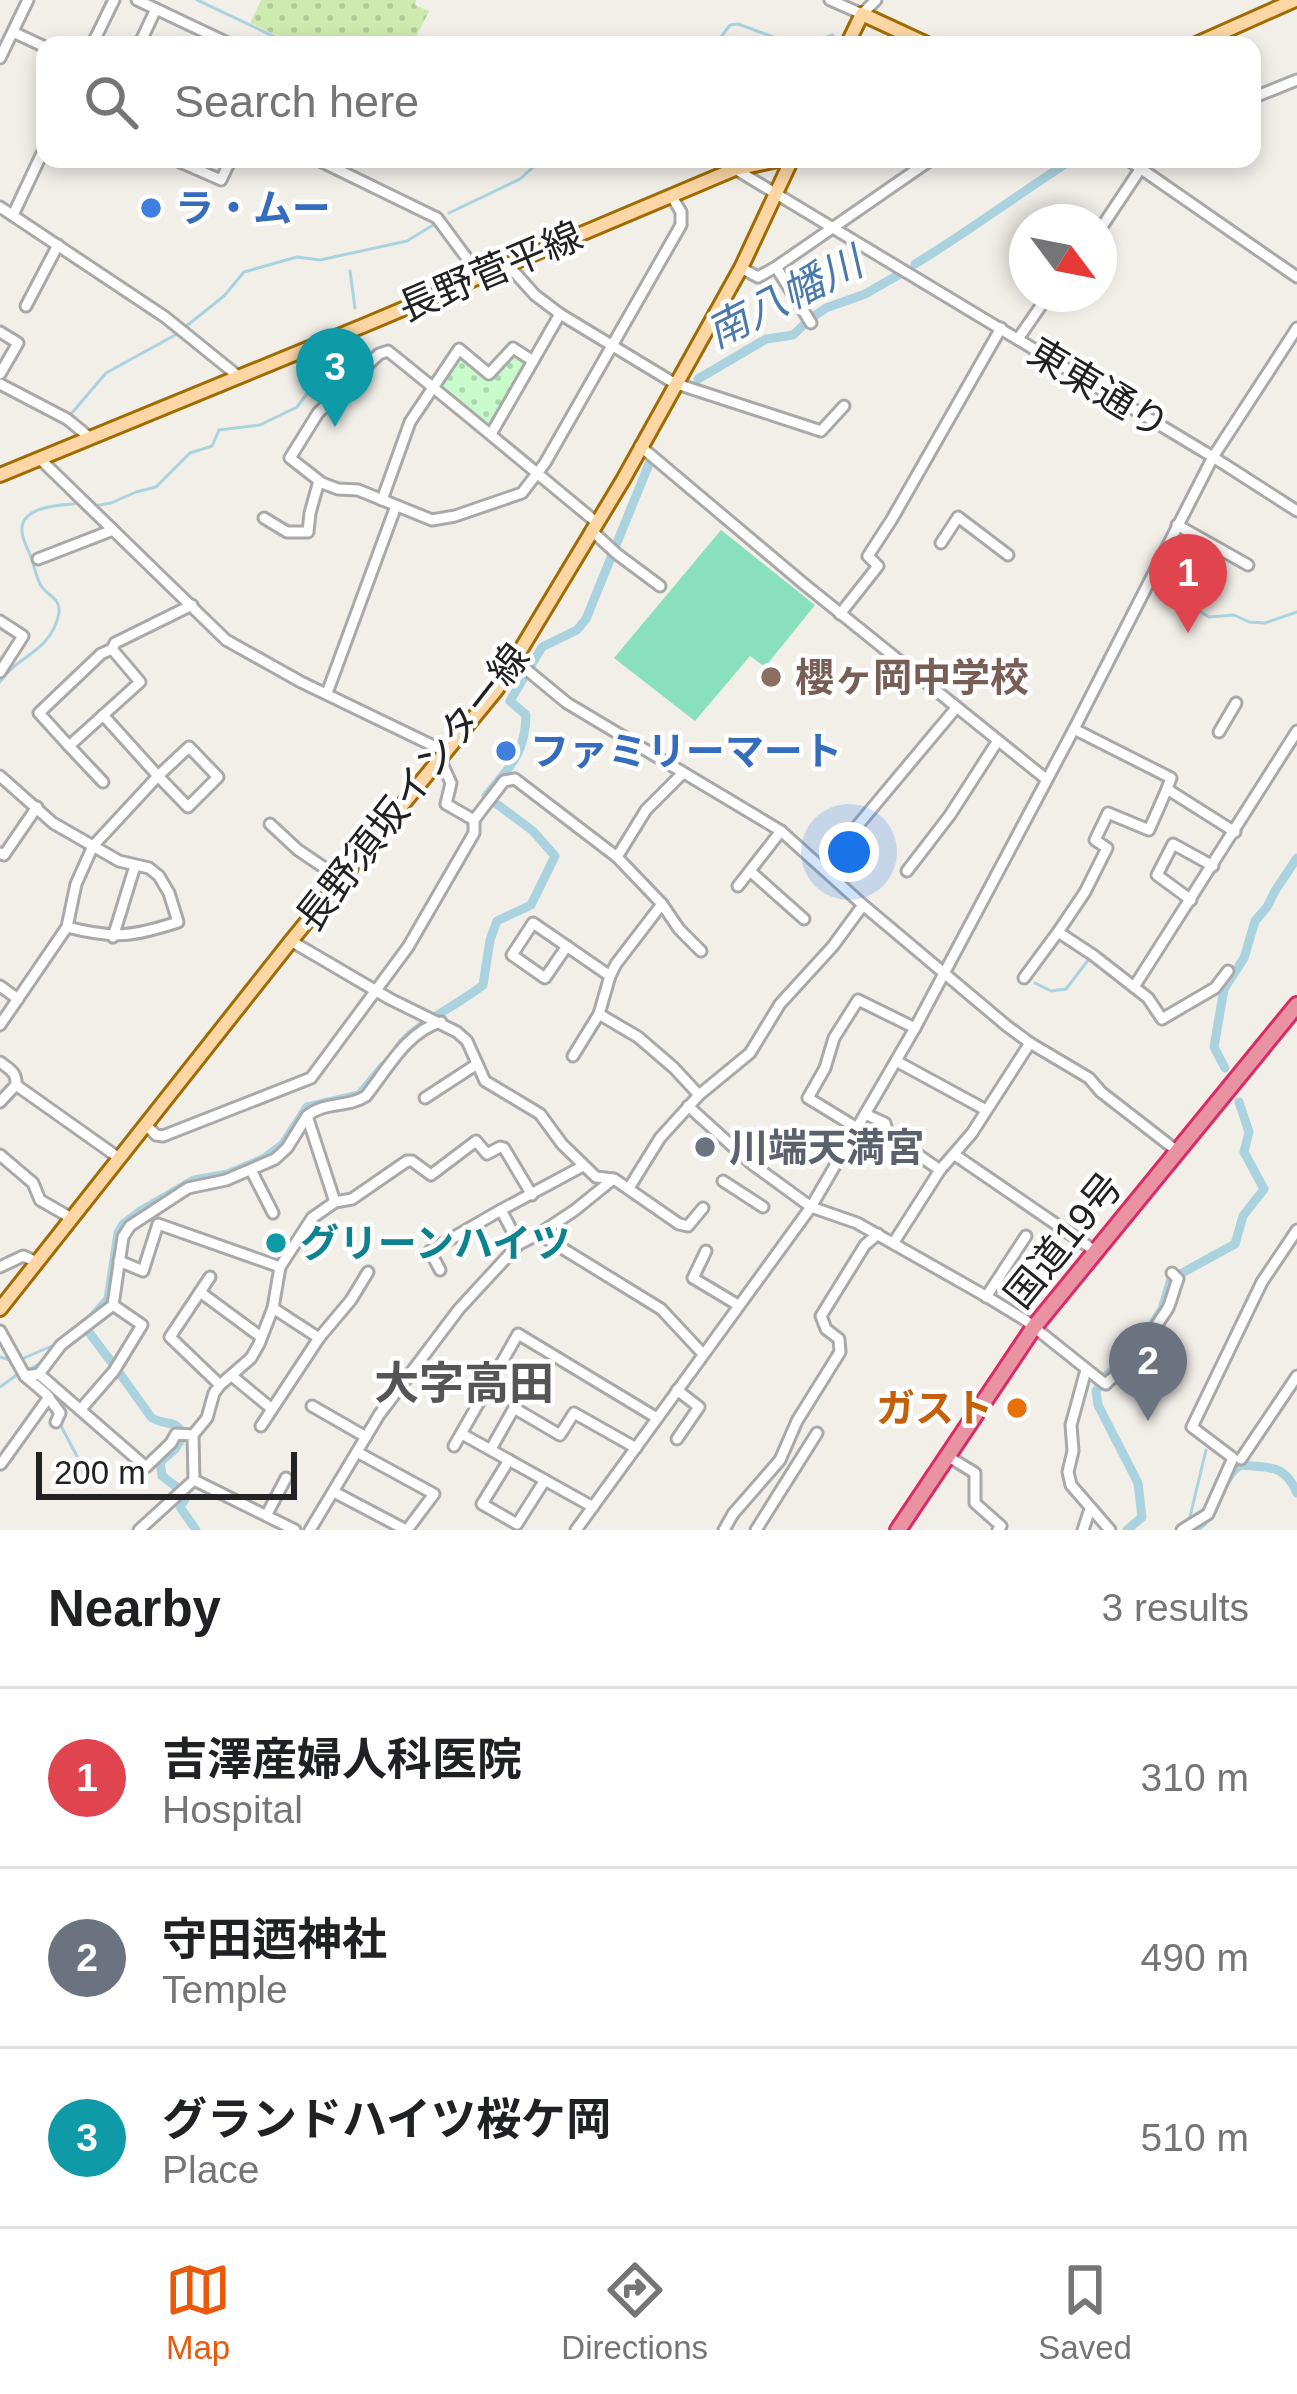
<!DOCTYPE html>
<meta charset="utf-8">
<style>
:root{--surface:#fff;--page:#f2f2f2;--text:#202124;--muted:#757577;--line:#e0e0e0;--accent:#ea580c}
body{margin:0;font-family:Helvetica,"Noto Sans JP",sans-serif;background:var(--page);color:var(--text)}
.compass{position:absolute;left:1009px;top:204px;width:108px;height:108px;border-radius:50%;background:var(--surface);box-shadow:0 6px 18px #0003;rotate:122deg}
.scale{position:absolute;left:36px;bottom:30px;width:261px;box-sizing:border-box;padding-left:12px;border:6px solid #222;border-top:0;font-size:33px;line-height:42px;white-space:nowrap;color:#222;-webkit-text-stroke:9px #fff;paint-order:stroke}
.you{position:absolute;left:849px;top:852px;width:42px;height:42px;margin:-30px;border:9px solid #fff;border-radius:50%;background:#1a73e8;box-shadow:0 0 0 18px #1a73e833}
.badge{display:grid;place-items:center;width:78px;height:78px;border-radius:50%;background:var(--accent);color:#fff;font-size:39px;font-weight:700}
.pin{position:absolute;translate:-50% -99px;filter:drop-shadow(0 3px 6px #0008)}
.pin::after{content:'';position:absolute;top:63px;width:42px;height:36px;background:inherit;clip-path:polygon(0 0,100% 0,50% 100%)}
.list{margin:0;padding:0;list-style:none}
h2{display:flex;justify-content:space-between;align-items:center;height:156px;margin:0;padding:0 48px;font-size:51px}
h2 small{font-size:39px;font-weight:400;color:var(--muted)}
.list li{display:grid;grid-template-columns:78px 1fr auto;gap:36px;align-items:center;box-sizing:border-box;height:180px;padding:0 48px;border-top:3px solid var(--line)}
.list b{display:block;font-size:45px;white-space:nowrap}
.list p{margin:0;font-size:39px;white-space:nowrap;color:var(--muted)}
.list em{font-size:39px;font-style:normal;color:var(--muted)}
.icon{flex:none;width:66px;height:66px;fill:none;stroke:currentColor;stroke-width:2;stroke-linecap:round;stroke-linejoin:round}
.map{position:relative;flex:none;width:1297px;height:1530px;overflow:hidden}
.search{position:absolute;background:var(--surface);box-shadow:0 6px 18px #0003;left:36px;right:36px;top:36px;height:132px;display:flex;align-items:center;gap:30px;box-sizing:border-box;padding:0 42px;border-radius:24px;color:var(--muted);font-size:45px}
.sheet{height:696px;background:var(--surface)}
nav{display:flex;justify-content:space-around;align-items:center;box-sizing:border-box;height:168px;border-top:3px solid var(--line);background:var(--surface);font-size:33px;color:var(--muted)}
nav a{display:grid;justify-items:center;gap:6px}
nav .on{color:var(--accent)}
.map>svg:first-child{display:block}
.grass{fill:url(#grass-dots)}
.park{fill:url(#park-dots)}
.pitch{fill:#88e0be}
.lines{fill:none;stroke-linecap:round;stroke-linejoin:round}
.stream{stroke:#aad3df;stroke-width:3}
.canal{stroke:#aad3df;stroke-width:9}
.minor-casing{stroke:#a9a9a9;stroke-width:15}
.major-casing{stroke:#a06b00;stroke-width:18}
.highway-casing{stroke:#dc2a67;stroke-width:20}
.minor{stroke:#fff;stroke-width:9}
.major{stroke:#fcd6a4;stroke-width:12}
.highway{stroke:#e892a2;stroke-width:14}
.shop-dot{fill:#3f7fe0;stroke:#fff;stroke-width:4.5}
.education-dot{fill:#8d6e63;stroke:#fff;stroke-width:4.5}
.worship-dot{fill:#6b7280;stroke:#fff;stroke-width:4.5}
.culture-dot{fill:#0f9aa8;stroke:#fff;stroke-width:4.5}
.food-dot{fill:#e8710a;stroke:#fff;stroke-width:4.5}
.labels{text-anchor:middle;stroke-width:9;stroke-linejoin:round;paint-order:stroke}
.shop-label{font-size:39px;font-weight:bold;fill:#366cbe;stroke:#fff;text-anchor:start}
.street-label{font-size:39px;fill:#222;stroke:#fff}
.education-label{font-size:39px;font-weight:bold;fill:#785e54;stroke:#fff;text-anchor:start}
.worship-label{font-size:39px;font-weight:bold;fill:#5b616d;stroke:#fff;text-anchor:start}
.culture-label{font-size:39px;font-weight:bold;fill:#0d838f;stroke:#fff;text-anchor:start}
.food-label{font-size:39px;font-weight:bold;fill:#c56008;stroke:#fff;text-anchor:end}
.water-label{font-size:42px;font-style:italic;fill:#4a7aab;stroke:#fff}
.quarter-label{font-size:45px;font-weight:bold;fill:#555;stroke:#fff}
</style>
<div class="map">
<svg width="1297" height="1530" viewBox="0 0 1297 1530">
<defs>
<pattern id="grass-dots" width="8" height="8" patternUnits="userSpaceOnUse" patternTransform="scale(3)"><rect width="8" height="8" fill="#cdebb0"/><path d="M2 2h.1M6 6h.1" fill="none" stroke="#b0c997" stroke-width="1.8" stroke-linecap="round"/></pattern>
<pattern id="park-dots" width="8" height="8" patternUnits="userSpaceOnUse" patternTransform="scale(3)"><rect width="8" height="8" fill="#c8facc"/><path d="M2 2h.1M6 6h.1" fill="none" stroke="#acd6af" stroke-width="1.8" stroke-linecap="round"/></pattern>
</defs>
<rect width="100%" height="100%" fill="#f2efe9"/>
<path class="grass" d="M261 0H416L415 5 429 11 412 45H298L250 23Z"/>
<path class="park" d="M513 353 529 363 491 428 437 385 459 355 489 380Z"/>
<path class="pitch" d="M721 530 815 605 765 667 750 656 695 721 614 658Z"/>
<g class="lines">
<g class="stream">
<path d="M197 0 292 45"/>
<path d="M87 45 107 0"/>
<path d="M715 45 730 25 738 24 795 45"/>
<path d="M801 45 833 35"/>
<path d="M1074 45 1081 39"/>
<path d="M12 206 45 134"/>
<path d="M449 213 520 179 542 159"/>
<path d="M350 271 355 308"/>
<path d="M184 328 224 296 244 272 297 257 320 260 407 241 433 225"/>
<path d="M71 414 106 373 177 334"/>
<path d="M94 506 111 503 136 492 156 487 190 453 212 446 219 430 260 425 297 407 320 376"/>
<path d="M1156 582 1172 583 1180 593 1195 601 1201 612 1209 617 1234 615 1249 622 1265 623 1297 612"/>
<path d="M0 682C16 656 51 653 59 613 61 597 46 596 40 584 36 576 34 565 31 557 28 549 22 539 22 531 20 507 58 505 74 504"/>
<path d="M1035 983 1051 991 1066 989 1089 959"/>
<path d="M47 1356 59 1341"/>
<path d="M0 1357 10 1360"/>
<path d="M22 1359 54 1345"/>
<path d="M28 1370 41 1363"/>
<path d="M36 1379 51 1393"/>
<path d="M0 1387 18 1374"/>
<path d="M60 1424 78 1458 83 1479"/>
<path d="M1189 1521 1206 1450"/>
</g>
<g class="canal">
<path d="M915 264C969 231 1020 193 1073 159"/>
<path d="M698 379 766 339 793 335 810 319 826 308 865 294 900 274"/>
<path d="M398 1048C416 1023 457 1006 483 985L490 940 497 921 531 905 555 856 533 831 486 796C510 766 525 755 526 715L510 701 542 647 577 630 586 619 649 464"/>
<path d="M1225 1068 1214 1047 1224 989 1244 958 1255 921 1267 907 1275 891 1297 858"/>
<path d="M94 1315 108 1299 118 1233 123 1224 139 1212 194 1180 228 1174 263 1159 283 1144 307 1107 359 1095 383 1066"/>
<path d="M88 1331 112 1363"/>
<path d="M118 1371 151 1417C160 1425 172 1420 180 1429"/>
<path d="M178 1488 162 1476 160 1462 175 1449 181 1440"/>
<path d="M182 1494 185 1499 180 1507 196 1530"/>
<path d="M1127 1530 1142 1517 1138 1483 1098 1405 1096 1391C1119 1350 1121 1382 1148 1368L1152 1354 1148 1331 1162 1309 1171 1279 1235 1244 1243 1216 1264 1189 1244 1152 1249 1132 1239 1102"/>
<path d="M1192 1530C1223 1513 1216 1483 1240 1465 1269 1468 1284 1463 1297 1493"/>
</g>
<g class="minor-casing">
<g id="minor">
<path d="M137 0 232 45"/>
<path d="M830 0 862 14"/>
<path d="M862 14 876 0"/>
<path d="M13 32 45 47"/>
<path d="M92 45 114 0"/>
<path d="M139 45 156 9"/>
<path d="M0 58 28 0"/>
<path d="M1252 98 1297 80"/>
<path d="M173 159 221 180 231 159"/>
<path d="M316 159 437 218 480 276"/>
<path d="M1127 159 1297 277"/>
<path d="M735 169 1213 457 1297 511"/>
<path d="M0 207 165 317 238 376"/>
<path d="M13 215 45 147"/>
<path d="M1099 231 1141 168"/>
<path d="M508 265 535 295 560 314 674 383 821 431 844 406"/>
<path d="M776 267 811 323"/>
<path d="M741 268 758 277 776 267 932 159"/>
<path d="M26 306 58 245"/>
<path d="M0 332 18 343 0 374"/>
<path d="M1018 339 1049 294"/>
<path d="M304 350 344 388"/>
<path d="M0 384 67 419 89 437"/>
<path d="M491 434 560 314"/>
<path d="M640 446 804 584 1046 779"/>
<path d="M39 458 226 640 301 682 446 752"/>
<path d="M382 500 410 422 459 349 489 374 513 348 533 361"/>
<path d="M264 518 287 532H308L310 513 319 481"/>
<path d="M596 522C527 465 458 407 388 351L379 354 318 413 290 458 322 483 338 489 358 490 432 520 455 516 522 493 545 463 681 225V212L671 195"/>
<path d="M1177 525 1248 565"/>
<path d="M591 530 617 554 660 586"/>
<path d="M941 543 958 517 1008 555"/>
<path d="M38 559 113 530"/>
<path d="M840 614 878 566 868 556 892 519 1001 328"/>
<path d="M0 621 23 636 0 672"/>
<path d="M112 649 101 654 39 713 69 746 140 682 112 649 115 643 192 605"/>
<path d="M516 661 567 703 781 831 863 905 1007 1026 1030 1043 1089 1078 1101 1092 1177 1151"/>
<path d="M327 693 396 506"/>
<path d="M1074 729 1171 778 1167 789 1235 832"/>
<path d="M1219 732 1236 703"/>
<path d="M69 746 103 782"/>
<path d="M189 747 218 777 188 807 158 776Z"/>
<path d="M440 759 451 783 446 804 474 820 504 781 515 779 617 857 662 904 679 929 701 951"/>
<path d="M0 776 53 823 119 861 149 868 159 876 169 893 178 922C132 937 114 939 67 927"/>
<path d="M270 824 298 850 341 879"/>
<path d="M0 853 4 855 37 807"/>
<path d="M617 857 646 810 682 774"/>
<path d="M823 867 956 708"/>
<path d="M750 871 804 919"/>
<path d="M907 871 950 815 997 742"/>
<path d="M738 886 781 831"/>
<path d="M1191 900 1157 875 1173 844 1213 866"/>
<path d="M662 904 616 964 610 976 599 1014 638 1037 674 1068 699 1095"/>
<path d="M113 937 135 866"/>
<path d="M291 941 390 999 457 1032 467 1041 485 1081 540 1114 562 1144 596 1177 614 1179 679 1224 688 1226 703 1208"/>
<path d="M567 946 545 978 512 955 533 923 610 976"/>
<path d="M1228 971 1215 988 1162 1019 1148 998 1134 987 1297 731"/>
<path d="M1024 978 1058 932"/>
<path d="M0 986 18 999"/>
<path d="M1134 987 1093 955 1058 932 1085 892 1107 848 1095 840 1108 813 1149 830 1167 789"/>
<path d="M0 1025 67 927 76 884 93 846 158 776 103 715"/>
<path d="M573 1056 599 1014"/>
<path d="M896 1061 986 1110"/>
<path d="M0 1062C9 1069 17 1072 16 1085L0 1102"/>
<path d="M16 1085 119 1158"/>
<path d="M425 1098 477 1064"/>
<path d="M688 1106 752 1164 811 1207 857 1223 989 1298 1025 1320 1104 1383 1106 1384C1124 1363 1135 1387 1150 1373 1162 1361 1153 1348 1154 1335 1155 1324 1163 1317 1168 1308 1172 1299 1174 1289 1178 1279L1172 1273"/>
<path d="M865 1114 885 1123 888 1134 940 1170"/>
<path d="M146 1125 156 1135 163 1136 311 1078 408 947 474 833V820"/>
<path d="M857 1128 808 1098 825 1068 834 1038 858 1000 915 1028"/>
<path d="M0 1155 33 1183 40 1200 71 1218"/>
<path d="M955 1155 1095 1251"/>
<path d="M251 1170 273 1213"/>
<path d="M723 1181 763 1207"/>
<path d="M629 1188 660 1138 699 1095 750 1053 780 1004 833 946 863 905"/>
<path d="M335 1202 307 1116C325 1101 348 1108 366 1096 387 1070 407 1031 441 1022"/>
<path d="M539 1234 575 1210 612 1180"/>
<path d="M894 1242 940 1170 972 1133 1030 1043"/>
<path d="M519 1244 501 1210 583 1166"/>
<path d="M706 1251 693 1278 738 1305"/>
<path d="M119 1261 143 1271 158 1224 280 1267"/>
<path d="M0 1267 23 1256 37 1262"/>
<path d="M440 1270 430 1251 501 1210"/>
<path d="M210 1277 170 1337 220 1385"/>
<path d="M200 1292 261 1337"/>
<path d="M986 1297 1026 1236"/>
<path d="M273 1308 319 1338"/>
<path d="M0 1331 25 1376 46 1394 60 1413 56 1422"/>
<path d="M1086 1370 1071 1425 1073 1451 1068 1472 1071 1485 1110 1530"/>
<path d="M39 1374 61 1345 113 1305 123 1237 130 1226 188 1188 226 1180 275 1159 287 1148 307 1116"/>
<path d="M25 1376 39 1374 146 1467 171 1443 176 1434 193 1435 194 1480"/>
<path d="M232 1376 272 1409"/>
<path d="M677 1390 699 1407 677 1439"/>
<path d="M312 1406 366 1437"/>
<path d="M81 1409 114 1371 142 1325 113 1305"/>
<path d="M261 1426 319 1338 351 1300 368 1272"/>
<path d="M462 1434 593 1507"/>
<path d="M193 1435 207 1418 214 1393 220 1385 251 1358 259 1344 273 1308 280 1267 312 1218 335 1202 352 1199 407 1161H412L431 1175 476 1141 487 1154 500 1147 504 1148 532 1195"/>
<path d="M454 1446 518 1334 657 1418"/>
<path d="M491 1449 514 1408 560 1435 574 1413 636 1448"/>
<path d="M357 1452 434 1494 407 1530"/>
<path d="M949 1457 975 1473V1503L1001 1526 998 1530"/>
<path d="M1241 1459 1297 1376"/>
<path d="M509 1460 482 1504 517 1524 545 1480"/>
<path d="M1 1464 49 1397"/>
<path d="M334 1492 406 1530"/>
<path d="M267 1514 286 1478"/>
<path d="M139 1530 194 1480 295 1530"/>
<path d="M310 1530 379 1415 459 1309 519 1244 539 1234 661 1309 703 1354"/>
<path d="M576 1530 811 1207 915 1028 1074 729 1213 457 1297 328"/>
<path d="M724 1530 733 1514 780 1460 797 1421 840 1352 839 1339 826 1329 821 1316 865 1245 878 1234"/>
<path d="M756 1530 817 1433"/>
<path d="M1083 1530 1090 1509"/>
<path d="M1182 1530 1208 1514 1233 1458 1192 1427 1262 1282 1297 1230"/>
</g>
</g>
<g class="major-casing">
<g id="major">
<path d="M847 45 862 14 929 45"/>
<path d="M1194 45 1295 0"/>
<path d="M0 475 365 325 735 169 783 159"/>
<path d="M0 1309 291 941 497 689 623 480 741 268 792 159"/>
</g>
</g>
<g class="highway-casing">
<path id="highway" d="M898 1530 1034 1327 1297 1005"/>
</g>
<use href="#minor" class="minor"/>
<use href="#major" class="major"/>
<use href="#highway" class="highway"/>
</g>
<g class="shop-dot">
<circle cx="151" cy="208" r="12"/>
<circle cx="506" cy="751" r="12"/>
</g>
<circle class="education-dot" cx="771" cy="677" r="12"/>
<circle class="worship-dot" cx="705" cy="1147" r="12"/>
<circle class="culture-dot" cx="276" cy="1243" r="12"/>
<circle class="food-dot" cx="1017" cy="1408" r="12"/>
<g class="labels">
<g class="shop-label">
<text x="175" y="222">ラ・ムー</text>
<text x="530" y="765">ファミリーマート</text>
</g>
<g class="street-label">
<text transform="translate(490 271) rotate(-23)" y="14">長野菅平線</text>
<text transform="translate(1099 388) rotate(31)" y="14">東東通り</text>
<text transform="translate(412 787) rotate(-52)" y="14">長野須坂インター線</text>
<text transform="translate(1063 1240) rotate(-51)" y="14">国道19号</text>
</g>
<g class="education-label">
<text x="795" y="691">櫻ヶ岡中学校</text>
</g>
<g class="worship-label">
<text x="729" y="1161">川端天満宮</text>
</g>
<g class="culture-label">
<text x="300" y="1257">グリーンハイツ</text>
</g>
<g class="food-label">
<text x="993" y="1422">ガスト</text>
</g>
<g class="water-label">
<text transform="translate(784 297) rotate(-27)" y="15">南八幡川</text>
</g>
<g class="quarter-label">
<text x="464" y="1399">大字高田</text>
</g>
</g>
</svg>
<svg class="compass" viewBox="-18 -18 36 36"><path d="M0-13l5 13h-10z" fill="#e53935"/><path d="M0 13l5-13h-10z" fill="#757577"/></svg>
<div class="scale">200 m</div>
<div class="you"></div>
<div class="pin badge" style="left:1188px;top:633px;background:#e0444e">1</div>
<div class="pin badge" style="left:1148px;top:1421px;background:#6b7280">2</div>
<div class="pin badge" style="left:335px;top:427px;background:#0f9aa8">3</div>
<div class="search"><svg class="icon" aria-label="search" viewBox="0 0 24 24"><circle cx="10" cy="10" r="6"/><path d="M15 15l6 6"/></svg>Search here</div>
</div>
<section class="sheet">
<h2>Nearby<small>3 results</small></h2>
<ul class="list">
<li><span class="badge" style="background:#e0444e">1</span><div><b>吉澤産婦人科医院</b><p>Hospital</p></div><em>310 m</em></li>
<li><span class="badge" style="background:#6b7280">2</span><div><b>守田迺神社</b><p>Temple</p></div><em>490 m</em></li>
<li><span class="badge" style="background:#0f9aa8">3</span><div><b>グランドハイツ桜ケ岡</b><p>Place</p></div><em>510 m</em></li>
</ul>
</section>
<nav>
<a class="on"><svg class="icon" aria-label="map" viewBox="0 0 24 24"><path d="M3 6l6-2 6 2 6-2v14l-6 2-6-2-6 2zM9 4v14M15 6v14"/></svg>Map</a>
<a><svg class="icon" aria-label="directions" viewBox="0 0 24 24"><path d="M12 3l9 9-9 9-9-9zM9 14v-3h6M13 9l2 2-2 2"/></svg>Directions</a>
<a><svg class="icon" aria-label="saved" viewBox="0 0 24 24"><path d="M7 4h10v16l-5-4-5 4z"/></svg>Saved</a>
</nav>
